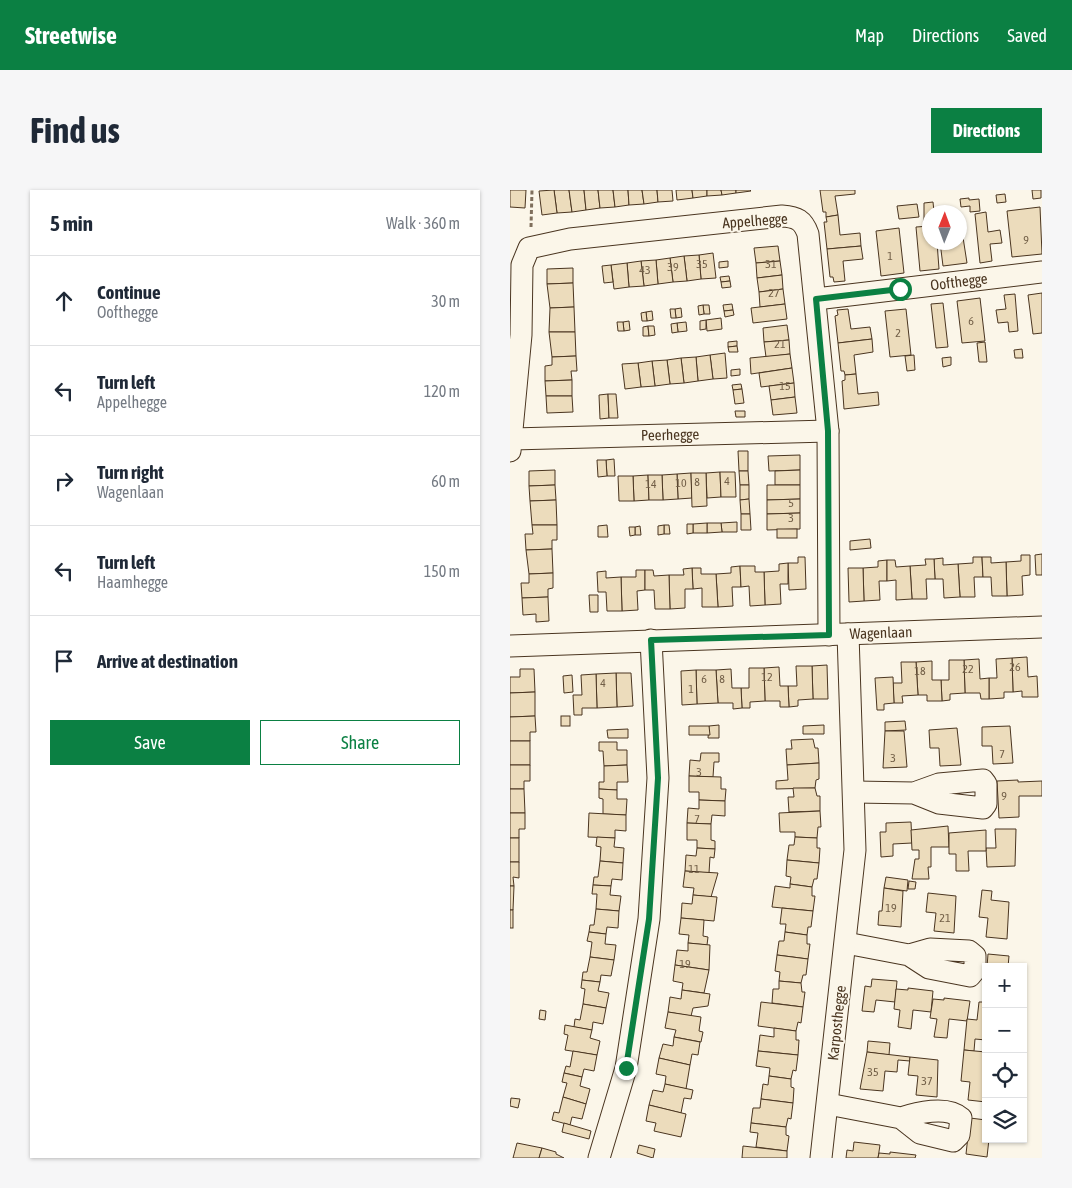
<!DOCTYPE html>
<meta charset="utf-8">
<style>
:root{--surface:#fff;--page:#f6f6f7;--text:#1f2937;--muted:#747a83;--line:#e0e1e3;--accent:#0b8043}
body{margin:0;font-family:"Asap Condensed",sans-serif;background:var(--page);color:var(--text)}
.controls{position:absolute;right:15px;bottom:15px;display:grid;overflow:hidden;border-radius:0px;box-shadow:0 1px 4px #0004}
.controls button{width:45px;height:45px;display:grid;place-items:center;padding:0;border:0;border-bottom:1px solid var(--line);background:var(--surface);color:var(--text);font:25px sans-serif}
.compass{position:absolute;left:412px;top:15px;width:45px;height:45px;border-radius:50%;background:var(--surface);box-shadow:0 1px 4px #0004;rotate:1deg}
.stop{position:absolute;width:15px;height:15px;margin:-11px;border:4px solid #0b8043;border-radius:50%;background:#fff}
.stop.end{background:#0b8043;border-color:#fff;box-shadow:0 1px 5px #0008}
.list{margin:0;padding:0;list-style:none}
h2{display:flex;justify-content:space-between;align-items:center;height:65px;margin:0;padding:0 20px;font-size:21px}
h2 small{font-size:16px;font-weight:400;color:var(--muted)}
.list li{display:grid;grid-template-columns:32px 1fr auto;gap:15px;align-items:center;box-sizing:border-box;height:90px;padding:0 20px;border-top:1px solid var(--line)}
.list b{display:block;font-size:19px;white-space:nowrap}
.list p{margin:0;font-size:16px;white-space:nowrap;color:var(--muted)}
.list em{font-size:16px;font-style:normal;color:var(--muted)}
.actions{display:flex;gap:10px;padding:15px 20px}
.actions a{flex:1;padding:11px 0;border:1px solid var(--accent);border-radius:0px;text-align:center;font-size:18px;color:var(--accent)}
.actions .main{background:var(--accent);color:#fff}
.icon{flex:none;width:28px;height:28px;fill:none;stroke:currentColor;stroke-width:2;stroke-linecap:round;stroke-linejoin:round}
.map{position:relative;flex:none;width:532px;height:968px;overflow:hidden;border-radius:0px}
header{display:flex;align-items:center;gap:30px;box-sizing:border-box;height:70px;padding:0 25px;background:var(--accent);color:#fff}
header strong{font-size:24px}
nav{display:flex;gap:28px;margin-inline-start:auto;font-size:18px}
.intro{display:flex;align-items:center;justify-content:space-between;box-sizing:border-box;height:120px;padding:0 30px}
h1{margin:0;font-size:35px}
.button{padding:12px 22px;border-radius:0px;background:var(--accent);color:#fff;font-size:18px;font-weight:700}
main{display:flex;gap:30px;padding:0 30px}
aside{flex:1;background:var(--surface);border-radius:0px;box-shadow:0 1px 4px #0004}
.map>svg:first-child{display:block}
.building{fill:#ecdcbc;stroke:#4a3520}
.lines{fill:none;stroke-linecap:round;stroke-linejoin:round}
.minor-casing{stroke:#4a3520;stroke-width:23}
.path{stroke:#7f6f5c;stroke-width:3;stroke-dasharray:4 2.5;stroke-linecap:butt}
.minor{stroke:#fbf6e9;stroke-width:21}
.route{stroke:#0b8043;stroke-width:6}
.labels{text-anchor:middle;stroke-width:4;stroke-linejoin:round;paint-order:stroke}
.number-label{font-size:12px;fill:#725f47}
.street-label{font-size:15px;fill:#4a3520;stroke:#fbf6e9}
</style>
<header>
<strong>Streetwise</strong>
<nav><a>Map</a><a>Directions</a><a>Saved</a></nav>
</header>
<div class="intro"><h1>Find us</h1><a class="button">Directions</a></div>
<main>
<aside>
<h2>5 min<small>Walk · 360 m</small></h2>
<ul class="list">
<li><svg class="icon" aria-label="ahead" viewBox="0 0 24 24"><path d="M12 20V5M6 11l6-6 6 6"/></svg><div><b>Continue</b><p>Oofthegge</p></div><em>30 m</em></li>
<li><svg class="icon" aria-label="left" viewBox="0 0 24 24"><path d="M17 20v-9H6M10 6l-5 5 5 5"/></svg><div><b>Turn left</b><p>Appelhegge</p></div><em>120 m</em></li>
<li><svg class="icon" aria-label="right" viewBox="0 0 24 24"><path d="M7 20v-9h11M14 6l5 5-5 5"/></svg><div><b>Turn right</b><p>Wagenlaan</p></div><em>60 m</em></li>
<li><svg class="icon" aria-label="left" viewBox="0 0 24 24"><path d="M17 20v-9H6M10 6l-5 5 5 5"/></svg><div><b>Turn left</b><p>Haamhegge</p></div><em>150 m</em></li>
<li><svg class="icon" aria-label="arrive" viewBox="0 0 24 24"><path d="M6 21V4h12l-3 4 3 4H6"/></svg><div><b>Arrive at destination</b></div></li>
</ul>
<div class="actions"><a class="main">Save</a><a>Share</a></div>
</aside>
<div class="map">
<svg width="532" height="968" viewBox="0 0 532 968">
<rect width="100%" height="100%" fill="#fbf6e9"/>
<g class="building">
<path d="M0 0H16L15 18 0 17Z"/>
<path d="M44 0H59L62 22 47 23Z"/>
<path d="M44 0 47 23 32 25 29 1Z"/>
<path d="M59 0H74L76 20 62 22Z"/>
<path d="M74 0H88L90 18 76 20Z"/>
<path d="M88 0H103L105 17 90 18Z"/>
<path d="M103 0H118L119 15 105 17Z"/>
<path d="M118 0H132L134 14 119 15Z"/>
<path d="M132 0H147L148 12 134 14Z"/>
<path d="M147 0H162L163 11 148 12Z"/>
<path d="M166 0H182L183 8 167 10Z"/>
<path d="M182 0H197V6L183 8Z"/>
<path d="M197 0H211L212 5 197 6Z"/>
<path d="M211 0H226V3L212 5Z"/>
<path d="M226 0H240L241 1 226 3Z"/>
<path d="M310 0H345V4L325 6 328 25 316 27V22H313Z"/>
<path d="M522 0H531V8L523 9Z"/>
<path d="M495 4 496 12 487 13 486 5Z"/>
<path d="M459 8V10L469 9 470 21 460 22V16L451 17 450 9Z"/>
<path d="M423 12 424 22H420V31L414 32V13Z"/>
<path d="M407 14 409 27 389 29 387 16Z"/>
<path d="M530 17 532 64 502 67 497 21Z"/>
<path d="M476 22 478 42 490 40 492 53 480 54 482 71 470 73 465 24Z"/>
<path d="M328 25 330 45 350 43 351 56 317 59 314 32H317L316 27Z"/>
<path d="M450 28 457 73 433 76 430 52H450Z"/>
<path d="M420 36V52H427L429 79 410 81 406 37Z"/>
<path d="M389 38 394 83 371 86 366 41Z"/>
<path d="M268 56 270 71 246 73 244 58Z"/>
<path d="M351 56 353 69 333 71 335 91 324 92 323 87H320L317 59Z"/>
<path d="M203 63 206 88 191 89 189 65Z"/>
<path d="M189 65 191 89 177 91 174 66Z"/>
<path d="M174 66 177 91 163 92 160 68Z"/>
<path d="M160 68 163 92 148 94 146 70Z"/>
<path d="M146 70 148 94 134 96 131 71Z"/>
<path d="M131 71 134 96 119 97 117 73Z"/>
<path d="M218 71V77L209 78V72Z"/>
<path d="M270 71 272 85 247 88 246 73Z"/>
<path d="M117 73 119 97 104 99 101 75Z"/>
<path d="M101 75 103 92 94 93 92 76Z"/>
<path d="M63 78V93L37 94V79Z"/>
<path d="M272 85 273 99 249 102 247 88Z"/>
<path d="M219 86 220 91 211 92 210 87Z"/>
<path d="M220 91 221 97 212 98 211 92Z"/>
<path d="M63 93 64 117 40 118 37 94Z"/>
<path d="M273 99 275 114 250 117 249 102Z"/>
<path d="M532 103V143L523 144 518 105Z"/>
<path d="M505 104 508 141 499 142 498 132 488 133 486 120 496 119 494 105Z"/>
<path d="M470 108 475 151 452 153 447 111Z"/>
<path d="M433 113 438 157 426 158 421 114Z"/>
<path d="M222 114 223 120 214 121 213 115Z"/>
<path d="M275 114 277 129 243 133 241 118Z"/>
<path d="M193 115H199L200 124H194Z"/>
<path d="M193 115 194 124 189 125 188 116Z"/>
<path d="M64 117 65 142H39L40 118Z"/>
<path d="M171 118 172 127 166 128 165 119Z"/>
<path d="M160 119H165L166 128H161Z"/>
<path d="M338 119 341 139 360 137 362 149 328 153 325 126 328 125 327 120Z"/>
<path d="M396 119 401 165 380 167 375 121Z"/>
<path d="M223 120 224 125 215 127 214 121Z"/>
<path d="M142 121 143 130 137 131 136 122Z"/>
<path d="M136 122 137 131H132L131 123Z"/>
<path d="M211 128 212 139 197 141 196 130Z"/>
<path d="M196 130V139L190 140V131Z"/>
<path d="M119 131 120 140 114 141 113 132Z"/>
<path d="M107 132H113L114 141H108Z"/>
<path d="M176 132 177 141 168 142 167 133Z"/>
<path d="M167 133 168 142 162 143 161 134Z"/>
<path d="M277 135 279 150 254 152 253 138Z"/>
<path d="M138 136 139 146H133V137Z"/>
<path d="M138 136H144L145 145 139 146Z"/>
<path d="M39 142H65L66 166 42 167Z"/>
<path d="M362 149 363 162 344 165 346 184 335 185 334 181H331L328 153Z"/>
<path d="M279 150 280 164 256 167 254 152Z"/>
<path d="M227 151V156L218 157V152Z"/>
<path d="M475 152 477 172H469L467 153Z"/>
<path d="M227 156 228 162H219L218 157Z"/>
<path d="M512 159 513 168H505L504 160Z"/>
<path d="M215 163 217 188 203 189 200 165Z"/>
<path d="M280 164 282 178 241 184 240 168Z"/>
<path d="M200 165 203 189 188 191 186 167Z"/>
<path d="M404 165 405 180 397 181 395 166Z"/>
<path d="M66 166 67 181H61L62 190 35 191V176L42 175V167Z"/>
<path d="M186 167 188 191 174 193 171 168Z"/>
<path d="M441 167V175L433 177 432 168Z"/>
<path d="M171 168 174 193 160 194 157 170Z"/>
<path d="M157 170 160 194 145 196 142 171Z"/>
<path d="M142 171 145 196 131 197 128 173Z"/>
<path d="M128 173 131 197 115 199 112 174Z"/>
<path d="M282 178 284 193 251 197 249 183Z"/>
<path d="M230 179V185L221 186V180Z"/>
<path d="M346 184 348 204 368 202 369 215 334 219 332 191 335 190V185Z"/>
<path d="M62 190V206H36L35 191Z"/>
<path d="M284 193 285 207 261 210 259 196Z"/>
<path d="M231 194 232 199 223 200 222 195Z"/>
<path d="M232 199 234 213 225 214 223 200Z"/>
<path d="M98 204 99 228 90 229 89 205Z"/>
<path d="M98 204H106L108 228H99Z"/>
<path d="M36 206H62L63 222 37 223Z"/>
<path d="M285 207 287 223 263 225 261 210Z"/>
<path d="M225 221H235V227H226Z"/>
<path d="M228 261H238V281H229Z"/>
<path d="M290 265V280L259 281 258 266Z"/>
<path d="M104 269 105 286H97L96 270Z"/>
<path d="M87 270H96L97 286 88 287Z"/>
<path d="M45 280V295L19 296V281Z"/>
<path d="M290 280V295H265V281Z"/>
<path d="M229 281H238L239 295H230Z"/>
<path d="M210 282 211 307 197 308 196 283Z"/>
<path d="M210 282H225L226 307H211Z"/>
<path d="M181 283 182 308 168 309 167 284Z"/>
<path d="M181 283H196L197 316 182 317Z"/>
<path d="M167 284 168 309 153 310 152 285Z"/>
<path d="M138 285 139 310 124 311 123 286Z"/>
<path d="M138 285H152L153 310H139Z"/>
<path d="M108 286H123L124 311H109Z"/>
<path d="M45 295 46 310 20 311 19 296Z"/>
<path d="M230 295H239V309L230 310Z"/>
<path d="M257 295H290V309L257 310Z"/>
<path d="M239 309 240 324H231L230 310Z"/>
<path d="M290 309V323L257 324V310Z"/>
<path d="M46 310 47 335H22L20 311Z"/>
<path d="M290 323V339L257 340V324Z"/>
<path d="M231 324H240L241 340H231Z"/>
<path d="M227 332V342H212L211 333Z"/>
<path d="M197 333H211L212 342 197 343Z"/>
<path d="M197 333V343H183V334Z"/>
<path d="M177 334H183V343L177 344Z"/>
<path d="M22 335H47V350H42V359L16 360 15 344H23Z"/>
<path d="M97 335 98 347H88V336Z"/>
<path d="M154 335H159L160 344H154Z"/>
<path d="M154 335V344L148 345V336Z"/>
<path d="M130 336 131 345H125V337Z"/>
<path d="M119 337H125V345L120 346Z"/>
<rect x="267" y="339" width="20" height="9"/>
<path d="M360 349 361 358 340 360V351Z"/>
<path d="M42 359 43 383 19 384 16 360Z"/>
<path d="M532 364V385H526L525 365Z"/>
<path d="M511 365H520V385L512 386 513 405 497 406 496 372 511 371Z"/>
<path d="M288 367H295L296 399 279 400 278 373H288Z"/>
<path d="M463 367H472L473 387H464L465 407H450L448 374 463 373Z"/>
<path d="M472 367H481V373L496 372 497 406H482L481 387H473Z"/>
<path d="M433 368V375L448 374 450 407 434 408 433 389H425L424 369Z"/>
<path d="M415 369H424L425 389H416L417 409H402L400 376 416 375Z"/>
<path d="M377 370V391H369L370 410 354 411 353 378 368 377V371Z"/>
<path d="M377 370H385L386 377 400 376 402 409 386 410V390L377 391Z"/>
<path d="M278 373V394H270L271 414 255 415 254 382 269 381V374Z"/>
<path d="M230 376 231 397H222L223 416 208 417 206 384 221 383V377Z"/>
<path d="M230 376H245V382H254L255 415 240 416 239 396 231 397Z"/>
<path d="M182 378H191V384H206L208 417H192V398L183 399Z"/>
<path d="M182 378 183 399H175V418L160 419 159 385H174L173 379Z"/>
<path d="M338 378H353L354 411 339 412Z"/>
<path d="M126 380H135V400L127 401 128 420 112 421 111 387H126Z"/>
<path d="M135 380H143L144 386 159 385 160 419H145L144 400H135Z"/>
<path d="M96 381V388L111 387 112 421H97L96 402H88L87 382Z"/>
<path d="M43 383V398L38 399V407L12 408 11 393H19V384Z"/>
<path d="M79 405H88V422H80Z"/>
<path d="M38 407 39 431 26 432V424L13 425 12 408Z"/>
<path d="M517 467 518 487 527 486 528 507H512V501L503 502 502 468Z"/>
<path d="M502 468 503 502H494V508L479 509V488H487L486 469Z"/>
<path d="M469 469 470 489 479 488V509H471L470 503H455L454 470Z"/>
<path d="M439 470H454L455 503 440 504V510L432 511 431 490H439Z"/>
<path d="M422 471V490H431L432 511H417V505H408L406 472Z"/>
<path d="M391 472H406L408 505 392 506 393 513H384L383 493H392Z"/>
<path d="M317 475 318 509H303L302 476Z"/>
<path d="M286 476H302L303 509 288 510V516L279 517 278 496H287Z"/>
<path d="M269 477 270 496H278L279 517H270V511H255L254 478Z"/>
<path d="M239 478H254L255 511 240 512V518H232L231 498H239Z"/>
<path d="M10 479H24L25 502 0 503V487H10Z"/>
<path d="M221 479 222 498H231L232 518 223 519V513H208L206 480Z"/>
<path d="M186 480H206L208 513 187 514Z"/>
<path d="M186 480 187 514 172 515 171 481Z"/>
<path d="M106 483H121L123 516 107 517Z"/>
<path d="M106 483 107 517 87 518 86 484Z"/>
<path d="M86 484 87 518H72V525H64L63 505H72L71 485Z"/>
<path d="M62 485 63 502 54 503 53 486Z"/>
<path d="M383 487 384 513 374 514V520H367L365 488Z"/>
<path d="M25 502V526L0 527V503Z"/>
<path d="M25 526 26 542H20V551H0V527Z"/>
<rect x="51" y="526" width="9" height="10"/>
<path d="M395 531 396 540 375 541V532Z"/>
<path d="M209 535V548H198L199 536Z"/>
<path d="M314 535V544H293V536Z"/>
<path d="M179 536H199L200 545H179Z"/>
<path d="M500 536 503 573 483 574 482 556H472V537Z"/>
<path d="M447 538 451 575 430 576 429 558H420L419 540Z"/>
<path d="M118 539V548H98L97 540Z"/>
<path d="M375 541H394L397 577 373 578Z"/>
<path d="M303 549 305 558H308L309 573 277 575 276 559H282L281 550Z"/>
<rect x="0" y="551" width="20" height="24"/>
<path d="M89 552H107V560H117V575L94 576 93 561H89Z"/>
<path d="M191 563H209V572H204L203 587 179 586 180 570 190 571Z"/>
<path d="M309 573V589L306 590 305 598 266 599V591L278 590 277 575Z"/>
<path d="M0 575H20V591H14V599H0Z"/>
<path d="M117 575 118 592H107V600L89 599V592H94V576Z"/>
<path d="M179 586 211 587V599H216L215 611 189 610V602H179Z"/>
<path d="M508 590V592L532 591V606H509V627L489 628 487 591Z"/>
<path d="M283 598H305L307 606H310V621L279 622 278 607H284Z"/>
<path d="M0 599H14L15 623H0Z"/>
<path d="M89 599 107 600V609H117L116 625 93 624V609L89 608Z"/>
<path d="M189 610 215 611V626L202 625 201 634 177 633 178 618 189 619Z"/>
<path d="M310 621 311 637H308L307 648 285 647V642H270L269 623Z"/>
<path d="M0 623H15V639H9V648H0Z"/>
<path d="M79 623 116 625V641L105 640V648L78 647Z"/>
<path d="M401 632 402 653 383 654V666L371 667 370 642H376V633Z"/>
<path d="M177 633 201 634V650L205 651V659L187 658V650H177Z"/>
<path d="M438 636 439 657H421V677H418L419 689H402L405 669H409V660H402L401 640Z"/>
<path d="M485 639H506L505 676 477 677 476 658H486Z"/>
<path d="M476 640V661H458L459 681H446V664H439V643Z"/>
<path d="M87 647 105 648 104 657 114 658 113 673 90 671 91 657 86 656Z"/>
<path d="M285 647 307 648V658H310L309 673 277 670 279 655H284Z"/>
<rect x="0" y="648" width="9" height="24"/>
<path d="M187 658 205 659 204 668 200 667 199 683 175 681 176 665 186 666Z"/>
<path d="M277 670 309 673 307 689H304L302 697 280 694 281 687 276 686Z"/>
<path d="M90 671 113 673 112 690 102 689 101 696 83 695 84 687H88Z"/>
<path d="M0 672H9V688L3 687 4 696H0Z"/>
<path d="M175 681 208 683 201 707 183 705 184 698 173 697Z"/>
<path d="M376 687 398 690 397 701 374 698Z"/>
<path d="M399 691 406 692 405 699H398Z"/>
<path d="M280 694 302 697V706H305L303 721 262 717 265 696 280 698Z"/>
<path d="M83 695 101 696 100 705 111 706 109 721 86 719 87 704H82Z"/>
<path d="M0 696H4L3 720H0Z"/>
<path d="M374 698 393 701 391 737 368 735 369 721H372Z"/>
<path d="M472 700 482 701 481 710 499 712 497 749 476 747 478 728 469 727Z"/>
<path d="M418 703 446 706 444 743 424 741 426 723 416 722Z"/>
<path d="M183 705 207 707 204 731 171 728 172 713 182 714Z"/>
<path d="M272 718 303 721 301 737H298L297 745 275 742 276 734H270Z"/>
<path d="M86 719 109 721 108 738 97 737 96 744 79 742 80 735H84Z"/>
<rect x="0" y="720" width="3" height="18"/>
<path d="M171 728 194 730 193 746 198 747 197 755 178 753 179 745 169 744Z"/>
<path d="M79 742 96 744 95 754 106 755 104 770 80 767 82 752 77 751Z"/>
<path d="M275 742 297 745V754H300L298 769 267 765 269 751H274Z"/>
<path d="M178 753 200 755 199 780 165 775 167 760 178 761Z"/>
<path d="M478 764 499 766 498 777H477Z"/>
<path d="M267 765 298 769 296 785H293L291 793 269 791 270 782 265 781Z"/>
<path d="M80 767 104 770 101 786 91 785 90 792 72 790 73 782H77Z"/>
<path d="M165 775 199 780 194 803 172 800 173 793 163 791Z"/>
<path d="M362 789 387 791 385 812 366 810 364 822 352 821 355 796 361 797Z"/>
<path d="M72 790 90 792 88 801 99 803 96 818 73 814 75 799 71 798Z"/>
<path d="M269 791 291 793 292 802H295L293 817 262 813 263 799H269Z"/>
<path d="M398 798 423 801 421 822 403 820 401 839 388 837 390 820 384 819 386 799 398 800Z"/>
<path d="M172 800 200 804 198 816 183 818 181 826 158 822 160 807 171 809Z"/>
<path d="M434 808 460 811 457 831 439 829 437 848 424 847 427 829 420 828 423 809 434 810Z"/>
<path d="M251 812 293 817 291 833 288 832 286 841 248 836Z"/>
<path d="M469 812H476V850L465 849 464 861 454 860 457 829 467 830Z"/>
<path d="M73 814 96 818 93 834 83 832 82 840 64 837 65 829 70 830Z"/>
<path d="M30 820 36 821 35 830 29 829Z"/>
<path d="M158 822 191 827 189 841 193 842 191 852 164 847 166 840 155 838Z"/>
<path d="M55 835 82 840 80 848 90 851 87 865 55 860 58 845 54 844Z"/>
<path d="M264 838 286 841V850H289L288 865 248 861 250 845 264 847Z"/>
<path d="M164 847 190 852 188 865 182 864 180 875 149 868 153 854 163 856Z"/>
<path d="M358 851 380 853 379 865 357 862Z"/>
<path d="M454 860 476 862V912L458 910 460 892 451 891Z"/>
<path d="M63 861 87 865 84 881 74 879 72 887 54 883 56 876 60 877Z"/>
<path d="M248 861 288 865 286 881 283 880 281 889 259 886 260 878 246 876Z"/>
<path d="M357 862 400 867V871L388 870 387 882 375 881 373 901 350 899Z"/>
<path d="M400 867 428 870 427 907 406 905 408 886 398 885Z"/>
<path d="M149 868 180 875 176 899 155 894 156 886 146 884Z"/>
<path d="M54 883 72 887 70 896 80 899 76 914 53 907 57 893 52 892Z"/>
<path d="M259 886 281 889V897L284 898 283 913 251 909 253 894 258 895Z"/>
<path d="M155 894 183 900 181 909 174 908 171 923 139 915 143 900 153 902Z"/>
<path d="M53 907 76 914 72 929 62 927 60 935 42 930 44 922 49 923Z"/>
<path d="M1 908 10 909 8 918 0 916Z"/>
<path d="M251 909 283 913 281 929 278 928 276 937 241 933 243 918H250Z"/>
<path d="M139 915 176 924 171 947 144 941 146 933 136 931Z"/>
<path d="M460 928 476 930V949H479L477 967 456 964Z"/>
<path d="M54 933 81 941 79 949 52 942Z"/>
<path d="M241 933 276 937V945L279 946 277 961 246 957 248 943 240 942Z"/>
<path d="M344 952 370 955 368 968H336L337 960 343 961Z"/>
<path d="M7 953 32 958 29 968H3Z"/>
<path d="M129 955 145 959 143 968 127 963Z"/>
<path d="M233 956 277 961V968H232Z"/>
<path d="M32 958 46 962V964L54 968H29Z"/>
<path d="M380 962 406 965 405 968H368L369 963 380 964Z"/>
</g>
<g class="lines">
<g class="minor-casing">
<g id="minor">
<path d="M306 109 532 82"/>
<path d="M2 249 318 241"/>
<path d="M0 261 11 145 12 75 19 58 60 49 272 26C287 27 293 30 298 44L318 241 319 445"/>
<path d="M0 456 532 437"/>
<path d="M345 602 404 603 429 613 473 618 476 614V594L473 590 429 594 404 603"/>
<path d="M336 753 399 765 419 778 460 786 465 780V766L459 761 420 759 399 765"/>
<path d="M318 914 391 928 410 943 443 951 449 945 451 928C437 915 406 923 391 928"/>
<path d="M89 968 116 878 139 729 148 588 141 450"/>
<path d="M311 968 345 660 338 444"/>
</g>
</g>
<path class="path" d="M21 37 22 0"/>
<use href="#minor" class="minor"/>
</g>
<g class="lines">
<path class="route" d="M116 878 139 729 148 588 141 450 319 445 318 241 306 109 390 99"/>
</g>
<g class="labels">
<g class="number-label">
<text x="516" y="54">9</text>
<text x="380" y="70">1</text>
<text x="192" y="78">35</text>
<text x="261" y="78">31</text>
<text x="163" y="81">39</text>
<text x="135" y="84">43</text>
<text x="264" y="107">27</text>
<text x="461" y="135">6</text>
<text x="388" y="147">2</text>
<text x="270" y="158">21</text>
<text x="275" y="200">15</text>
<text x="217" y="295">4</text>
<text x="187" y="296">8</text>
<text x="171" y="297">10</text>
<text x="141" y="298">14</text>
<text x="281" y="317">5</text>
<text x="281" y="332">3</text>
<text x="505" y="481">26</text>
<text x="458" y="483">22</text>
<text x="410" y="485">18</text>
<text x="257" y="491">12</text>
<text x="194" y="493">6</text>
<text x="212" y="493">8</text>
<text x="93" y="497">4</text>
<text x="181" y="503">1</text>
<text x="492" y="568">7</text>
<text x="383" y="572">3</text>
<text x="189" y="586">3</text>
<text x="494" y="610">9</text>
<text x="187" y="633">7</text>
<text x="184" y="683">11</text>
<text x="381" y="722">19</text>
<text x="435" y="732">21</text>
<text x="175" y="778">19</text>
<text x="363" y="886">35</text>
<text x="417" y="895">37</text>
</g>
<g class="street-label">
<text transform="translate(245 31) rotate(-4)" y="5">Appelhegge</text>
<text transform="translate(449 92) rotate(-7)" y="5">Oofthegge</text>
<text transform="translate(160 245) rotate(-1)" y="5">Peerhegge</text>
<text transform="translate(371 443) rotate(-2)" y="5">Wagenlaan</text>
<text transform="translate(327 833) rotate(-84)" y="5">Karposthegge</text>
</g>
</g>
</svg>
<div class="controls">
<button>+</button>
<button>−</button>
<button><svg class="icon" aria-label="locate" viewBox="0 0 24 24"><circle cx="12" cy="12" r="6"/><path d="M12 2v4M12 18v4M2 12h4M18 12h4"/></svg></button>
<button><svg class="icon" aria-label="layers" viewBox="0 0 24 24"><path d="M12 4l9 5-9 5-9-5zM3 14l9 5 9-5"/></svg></button>
</div>
<svg class="compass" viewBox="-18 -18 36 36"><path d="M0-13l5 13h-10z" fill="#e53935"/><path d="M0 13l5-13h-10z" fill="#747a83"/></svg>
<div class="stop" style="left:390px;top:99px"></div>
<div class="stop end" style="left:116px;top:878px"></div>
</div>
</main>
